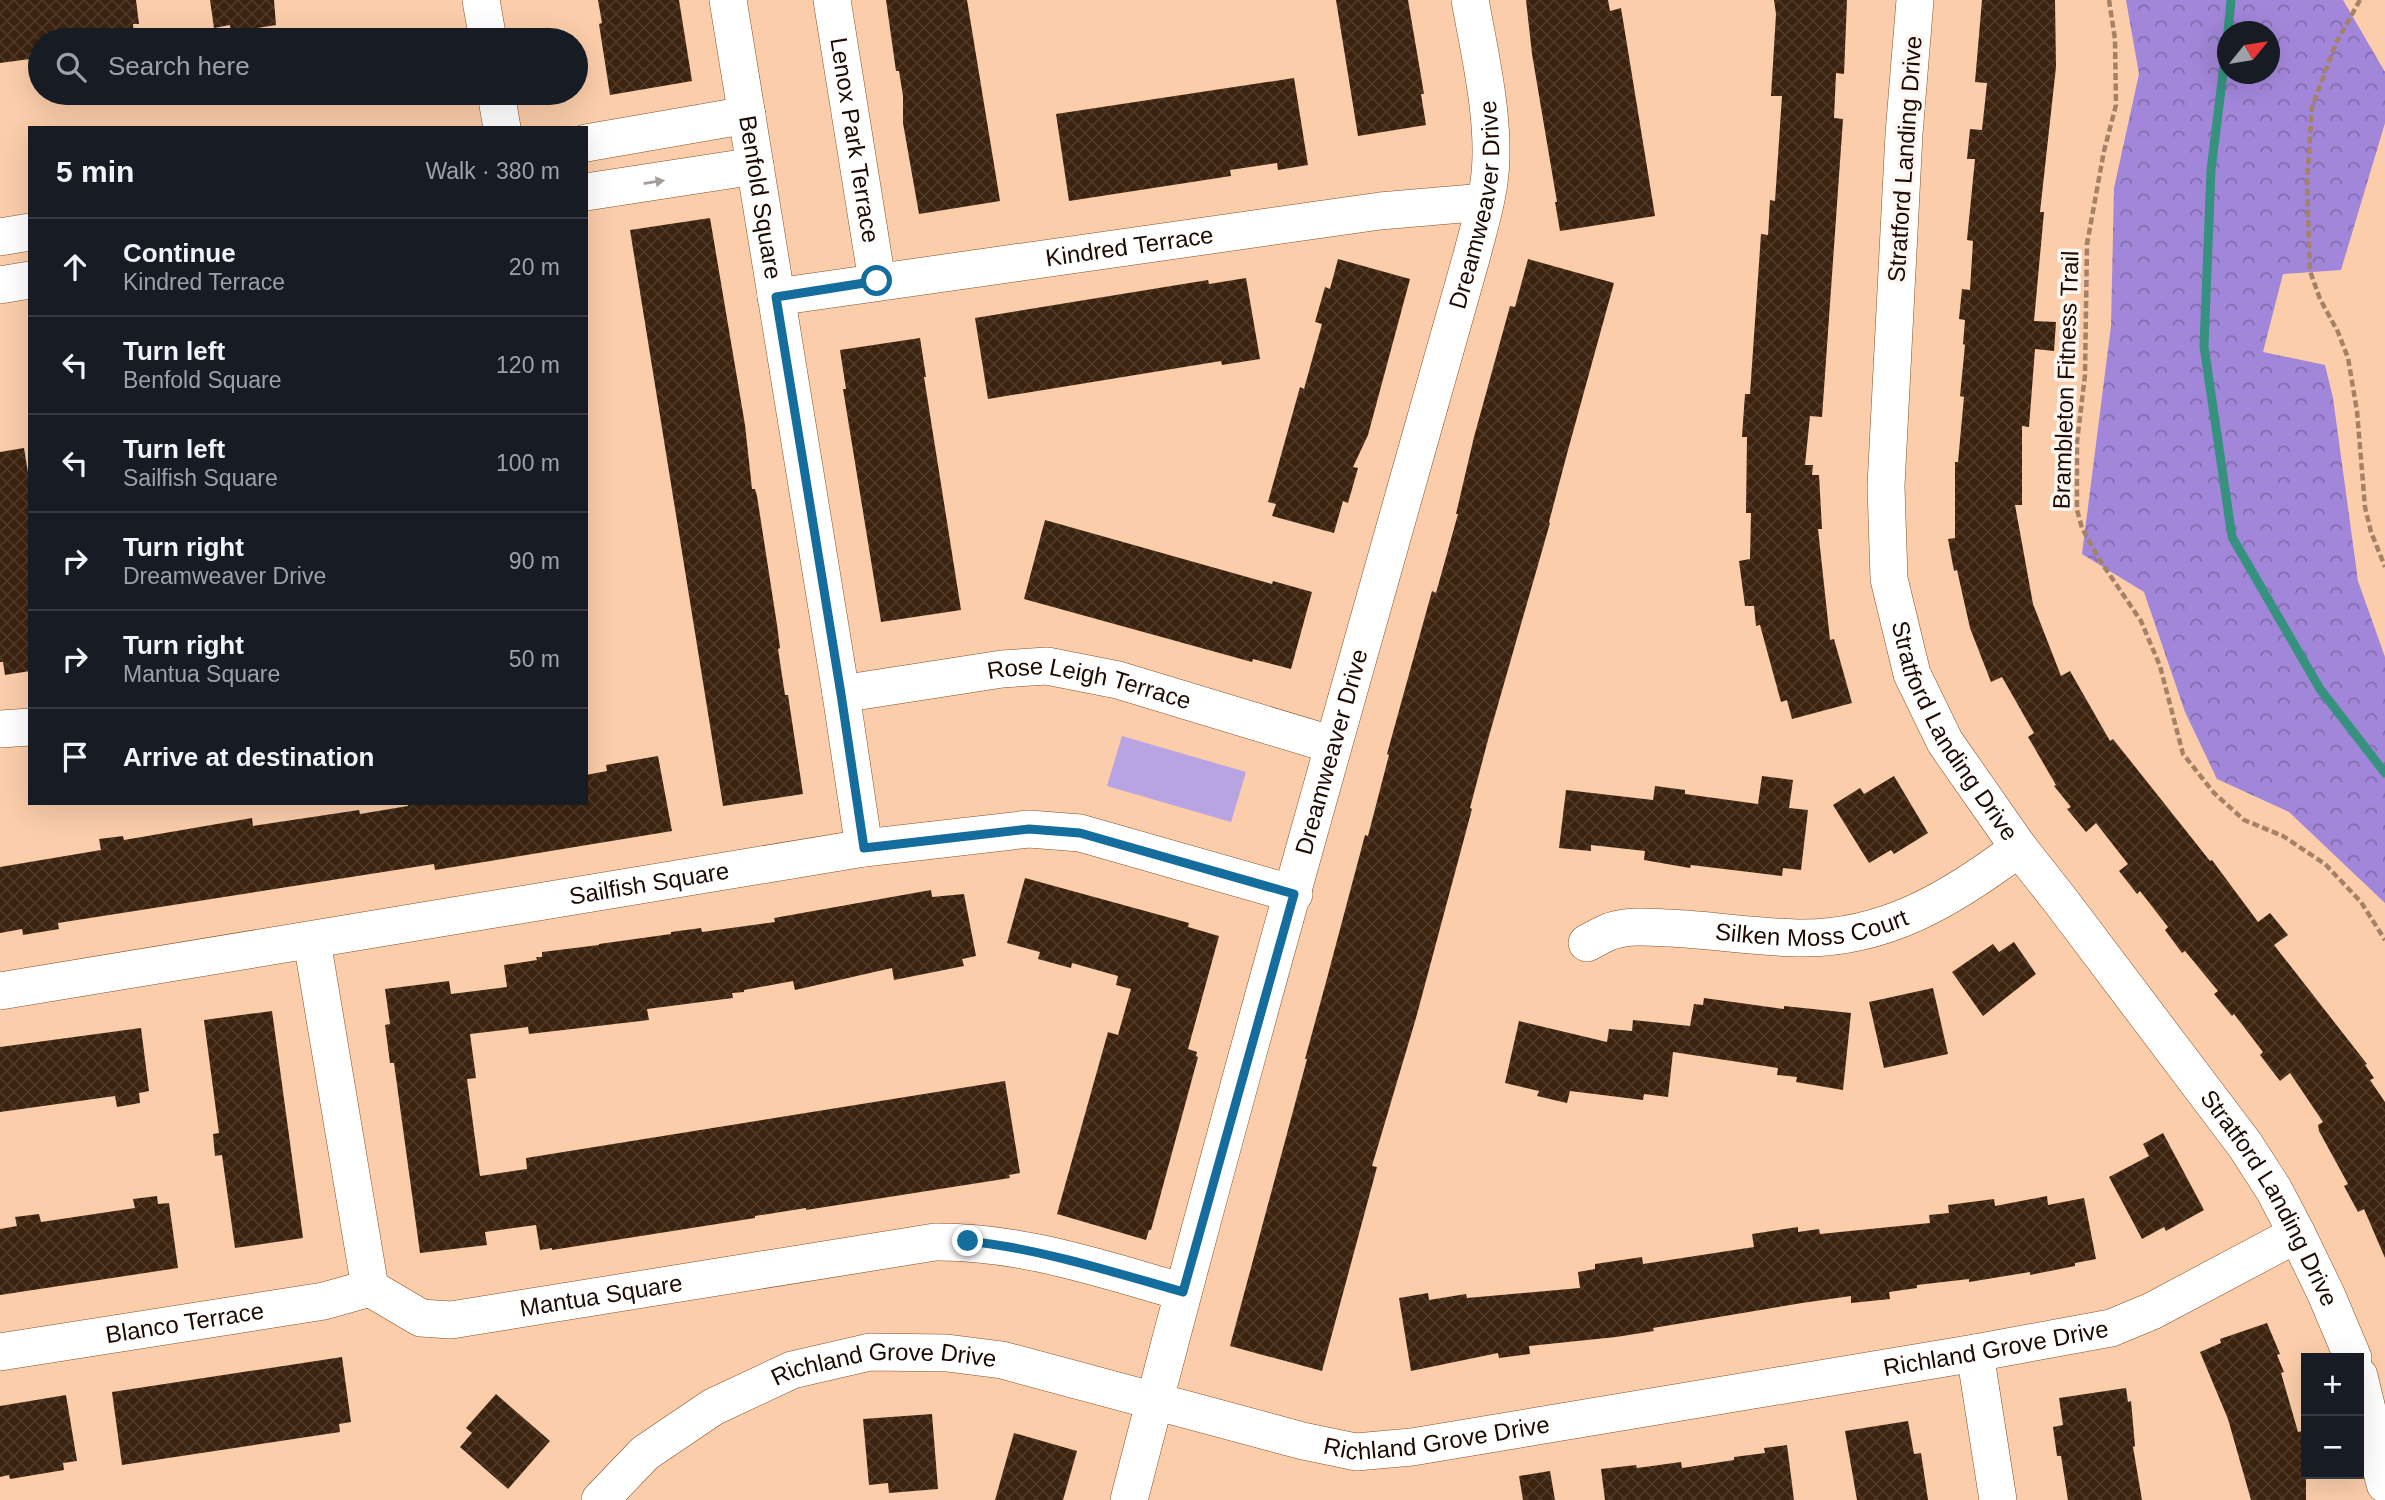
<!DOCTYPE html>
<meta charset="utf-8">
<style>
:root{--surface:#171b24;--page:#20242c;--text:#f1f3f6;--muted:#9ea1a6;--line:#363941}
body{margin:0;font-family:Arial,sans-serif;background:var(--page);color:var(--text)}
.controls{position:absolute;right:21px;bottom:21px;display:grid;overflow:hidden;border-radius:0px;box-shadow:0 7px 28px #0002}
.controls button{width:63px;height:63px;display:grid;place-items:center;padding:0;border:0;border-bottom:2px solid var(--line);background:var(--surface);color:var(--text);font:35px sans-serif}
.compass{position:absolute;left:2217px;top:21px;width:63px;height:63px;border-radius:50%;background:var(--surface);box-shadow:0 7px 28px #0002;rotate:60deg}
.stop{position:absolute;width:21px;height:21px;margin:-16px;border:5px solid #146d9d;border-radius:50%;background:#fff}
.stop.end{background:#146d9d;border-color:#fff;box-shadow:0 2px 7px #0008}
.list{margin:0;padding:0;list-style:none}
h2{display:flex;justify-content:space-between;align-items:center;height:91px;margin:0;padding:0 28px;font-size:30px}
h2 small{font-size:23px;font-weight:400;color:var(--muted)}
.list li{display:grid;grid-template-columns:46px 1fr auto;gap:21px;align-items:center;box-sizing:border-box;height:98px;padding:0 28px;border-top:2px solid var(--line)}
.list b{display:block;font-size:26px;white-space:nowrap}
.list p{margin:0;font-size:23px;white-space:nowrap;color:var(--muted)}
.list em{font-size:23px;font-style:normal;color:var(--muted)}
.icon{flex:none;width:38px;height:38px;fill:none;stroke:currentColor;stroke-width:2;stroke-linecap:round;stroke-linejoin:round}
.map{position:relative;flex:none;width:2385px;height:1500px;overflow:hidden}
.search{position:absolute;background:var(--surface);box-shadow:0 7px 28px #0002;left:28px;top:28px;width:560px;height:77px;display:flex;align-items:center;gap:18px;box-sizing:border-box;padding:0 24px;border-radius:38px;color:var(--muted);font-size:26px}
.panel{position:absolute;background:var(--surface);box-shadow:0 7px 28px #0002;left:28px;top:126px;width:560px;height:679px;border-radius:0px}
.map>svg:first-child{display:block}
.forest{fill:url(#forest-crowns);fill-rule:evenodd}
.park{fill:#b8a3e3}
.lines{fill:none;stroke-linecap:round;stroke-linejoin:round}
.stream{stroke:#36927f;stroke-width:9}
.building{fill:url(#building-cross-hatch)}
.minor-casing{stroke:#815025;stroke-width:38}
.path{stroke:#a58168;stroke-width:4.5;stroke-dasharray:7 3.5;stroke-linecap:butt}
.minor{stroke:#fff;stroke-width:37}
.oneway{fill:#a59d99}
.route{stroke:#146d9d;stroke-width:9}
.labels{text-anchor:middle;stroke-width:7;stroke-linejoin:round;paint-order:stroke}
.street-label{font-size:24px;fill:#1e0a00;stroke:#fdf7f3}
</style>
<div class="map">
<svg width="2385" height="1500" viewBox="0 0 2385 1500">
<defs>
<pattern id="forest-crowns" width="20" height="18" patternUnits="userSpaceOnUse" patternTransform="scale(1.75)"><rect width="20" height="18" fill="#a286d9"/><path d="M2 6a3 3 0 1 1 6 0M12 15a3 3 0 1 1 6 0" fill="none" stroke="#836cae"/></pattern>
<pattern id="building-cross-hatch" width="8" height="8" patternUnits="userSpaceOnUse" patternTransform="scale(1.75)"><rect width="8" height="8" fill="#3c230f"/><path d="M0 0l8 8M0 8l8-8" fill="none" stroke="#4f3927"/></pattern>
</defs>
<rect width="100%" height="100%" fill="#fbcdaa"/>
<path class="forest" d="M2126 0H2343L2385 72V123L2341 270 2283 274 2263 352 2325 365 2333 398 2358 581 2385 657V903L2289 812 2217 779 2185 712 2144 592 2082 554 2111 326 2114 188 2139 74ZM2228 32H2270V74H2228Z"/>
<path class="park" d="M1122 736 1246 772 1231 822 1107 786Z"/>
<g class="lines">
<g class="stream">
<path d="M2228 32 2231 0"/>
<path d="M2228 33 2211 170 2204 346 2232 537 2320 689 2385 773"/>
</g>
</g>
<g class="building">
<path d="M0 0H136L139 24H133L134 37 121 38V40H40V51L30 53V59L0 63Z"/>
<path d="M210 0H274L276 25 231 32 230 25 214 28Z"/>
<path d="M598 0H679L692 81 610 95 599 24 602 23Z"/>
<path d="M886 0H967L1000 201 919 214 903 123V96L899 71H896Z"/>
<path d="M1336 0H1408L1424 94H1421L1426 125 1358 136Z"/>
<path d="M1526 0H1608L1610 11 1621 8 1655 216 1560 231 1555 202H1557L1532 54Z"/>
<path d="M1774 0H1847L1844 74 1836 73 1834 118 1843 119 1822 417 1810 416 1805 465H1813L1812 475H1819L1822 529H1818L1830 640 1834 639 1852 703 1792 719 1787 700 1781 702 1760 625 1756 626 1754 606H1745L1739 561 1750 559 1751 513H1746L1747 437H1742L1745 394H1750L1761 234 1768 235 1770 200 1775 201 1782 96H1771L1776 14Z"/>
<path d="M1982 0H2055L2056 67 2040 212H2044L2034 321 2056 322 2054 351 2035 349 2029 427 2022 426V505H2015L2033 604 2061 676 2070 671 2110 741 2113 739 2210 861 2212 860 2258 922 2270 913 2288 935 2274 945 2367 1064 2365 1065 2374 1078 2370 1080 2385 1102V1258L2364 1209 2358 1212 2344 1186 2348 1184 2319 1131 2318 1125 2323 1122 2290 1073 2280 1081 2260 1055 2263 1052 2234 1014 2232 1016 2214 994 2218 991 2185 951 2182 953 2165 930 2168 927 2140 891 2137 894 2119 871 2128 864 2096 823 2086 832 2067 809 2071 807 2054 786 2056 785 2028 737 2034 733 2002 677 1991 682 1970 628 1957 570 1954 571 1948 539 1955 538V462H1958L1964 397 1960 396 1965 345 1963 344 1965 320 1959 319 1962 289 1970 290 1973 241 1967 240 1975 159H1967L1970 129 1982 130 1987 83 1975 82Z"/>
<path d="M1294 78 1308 165 1278 170 1277 163 1230 170 1231 176 1069 201 1056 114Z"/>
<path d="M710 218 745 425 752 489H755L757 496 777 625 780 648 778 649 785 695H788L803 794 723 806 630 230Z"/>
<path d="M1338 259 1410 279 1368 435 1353 467 1358 468 1348 503 1343 501 1334 533 1272 516 1276 504 1268 502 1300 387 1304 389 1322 324 1315 322 1325 287 1330 289Z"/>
<path d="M1528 259 1614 283 1568 450 1549 522 1550 523 1489 736 1470 808 1472 809 1416 1018 1372 1166 1377 1167 1322 1371 1230 1346 1307 1059H1305L1326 982 1365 835 1368 836 1389 755 1387 754 1432 591 1436 593 1458 514H1456L1474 437 1510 306 1515 307Z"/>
<path d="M1246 278 1260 359 1222 365 1221 361 988 399 975 318 1208 280 1209 284Z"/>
<path d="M920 338 926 377H924L961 610 881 622 843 389H846L840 350Z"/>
<path d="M24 448 30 485V671L5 675 3 662H0V452Z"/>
<path d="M1045 520 1272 584 1273 581 1312 592 1291 669 1253 659 1252 662 1024 599Z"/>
<path d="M658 756 672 831 435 870 434 864 58 923 59 929 23 935 22 929 0 933V867L101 850 99 839 123 836 124 840 252 818 253 826 359 810 360 814 408 806V803H586V775L607 771 606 765Z"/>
<path d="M1762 776 1793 780 1789 808 1808 810 1801 870 1783 868 1782 876 1691 865 1690 868 1644 860 1645 851 1591 845V851L1559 848 1566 790 1653 800 1655 786 1685 790V794L1758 804Z"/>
<path d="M1894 776 1928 833 1894 854 1891 850 1869 863 1833 805 1860 788 1864 794Z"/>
<path d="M1025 878 1189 923 1188 927 1219 936 1188 1049 1197 1052 1196 1056 1198 1057 1151 1230H1149L1146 1240 1057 1214 1108 1032 1118 1035 1131 989 1116 985 1118 976 1072 963 1071 968 1038 959 1040 952 1007 943Z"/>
<path d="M931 890 932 897 964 894 976 956 962 959 964 966 894 980 892 968 795 990 793 981 744 990V992L732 993 733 998 647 1009 649 1020 529 1034 528 1027 470 1034 476 1078 467 1079 480 1176 527 1169 526 1158 1005 1081 1020 1173 1009 1175 1010 1178 806 1210V1208L755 1216V1218L552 1250V1248L540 1250 536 1225 485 1232 487 1245 420 1253 394 1063H390L385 1025 390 1024 385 989 449 981 451 994 507 987 504 965 537 960 536 957H542V952L599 945V944L671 934V932L701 928 702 932 775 922 774 918Z"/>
<path d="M2014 942 2036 974 1983 1016 1952 972 1993 944 1999 952Z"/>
<path d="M1933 988 1948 1054 1884 1068 1869 1002Z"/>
<path d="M1704 998 1784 1009V1006L1851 1013 1843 1090 1796 1082 1797 1077 1777 1075 1778 1068 1673 1052 1668 1097 1644 1094 1643 1100 1570 1091 1567 1103 1537 1096 1539 1091 1505 1083 1519 1021 1607 1042 1609 1029 1632 1031 1633 1020 1690 1026 1694 1004 1703 1005Z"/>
<path d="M272 1011 303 1238 235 1248 222 1155 215 1156 213 1134 219 1133 204 1020Z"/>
<path d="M141 1028 149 1091 139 1093 140 1103 117 1107 115 1096 0 1112V1047Z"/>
<path d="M2163 1133 2204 1210 2166 1231 2164 1227 2142 1239 2109 1177 2149 1156 2143 1144Z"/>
<path d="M157 1196 158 1204 169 1203 178 1268 0 1295V1229L17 1226 15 1217 39 1214 41 1222 135 1208 133 1199Z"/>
<path d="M2047 1196 2048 1205 2084 1198 2096 1259 2075 1263V1266L2030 1275V1272L1969 1282V1279L1917 1285V1288L1889 1292 1890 1299 1851 1303V1296L1802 1303 1653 1328 1654 1331 1616 1337 1529 1346 1530 1354 1499 1358 1498 1353 1411 1371 1399 1298 1428 1293 1429 1300 1466 1294 1467 1298 1580 1288 1578 1272 1595 1269V1264L1642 1257 1643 1264 1754 1247 1752 1234 1798 1227V1232L1819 1229 1820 1234 1930 1223 1929 1215 1949 1213 1948 1205 1994 1199 1995 1206Z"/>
<path d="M2267 1323 2280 1354 2277 1355 2284 1372 2281 1373 2298 1432 2302 1431 2306 1446V1500H2251L2228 1419 2200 1352 2221 1343 2220 1339Z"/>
<path d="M342 1357 351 1422 339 1424 340 1432 122 1465 112 1392Z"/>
<path d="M2126 1388 2128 1402 2131 1401 2135 1446 2133 1447 2142 1500H2068L2061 1456H2057L2053 1427 2063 1425 2059 1398Z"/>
<path d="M496 1394 550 1441 508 1489 460 1447 472 1433 466 1428Z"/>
<path d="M66 1395 77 1461 63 1463 64 1470 10 1479 9 1475 0 1477V1406Z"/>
<path d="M932 1414 938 1489 889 1493 888 1483 869 1485 863 1419Z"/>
<path d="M1908 1421 1914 1454 1921 1453 1928 1500H1857L1845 1431Z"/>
<path d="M1014 1433 1077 1451 1063 1500H995Z"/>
<path d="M1787 1445 1794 1500H1605L1601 1469 1636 1465 1637 1468 1681 1462 1682 1468 1734 1460V1457L1765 1453 1764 1448Z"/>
<path d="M1550 1471 1555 1500H1523L1519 1476Z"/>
</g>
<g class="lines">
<g class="minor-casing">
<g id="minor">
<path d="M481 0 488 40"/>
<path id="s1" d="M728 0 841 694 864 848"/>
<path id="s2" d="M832 0 877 281"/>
<path id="s3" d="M1915 0 1904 134 1886 486 1889 579 1912 674 1945 742 2019 848 2060 900 2245 1145 2274 1190 2297 1234 2326 1294 2353 1358"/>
<path d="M496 93 502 128"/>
<path d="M586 143 747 115"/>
<path d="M586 192 755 166"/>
<path d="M0 237 30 232"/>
<path d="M0 285 30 280"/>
<path id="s4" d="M776 297 1380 211 1485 202"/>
<path id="s5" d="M841 694 1002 669 1047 666 1118 680 1333 745"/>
<path d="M0 729 30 727"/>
<path id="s6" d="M312 941 370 1288 421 1318 451 1320 935 1242C1020 1241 1102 1269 1183 1292"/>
<path id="s7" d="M1587 943C1595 939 1603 934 1611 931 1630 925 1650 927 1669 928 1712 930 1754 937 1797 938 1884 940 1951 899 2019 848"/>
<path id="s8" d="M0 991 864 848 1029 829 1080 833 1294 894"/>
<path id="s9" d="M0 1352 324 1301 370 1288"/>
<path d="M1975 1353 1998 1500"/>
<path d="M2359 1376 2385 1484"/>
<path id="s10" d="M600 1500 645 1453 713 1407 792 1370 870 1352 947 1353 1002 1360 1303 1441 1356 1452 1412 1447 1975 1353 2111 1328 2152 1311 2297 1234"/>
<path id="s11" d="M1129 1500C1236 1083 1355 669 1472 255 1478 231 1486 206 1489 182 1497 127 1480 55 1470 0"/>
</g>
</g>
<g class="path">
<path d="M2109 0 2115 39 2116 105 2104 151 2087 244 2085 375 2077 442V510L2082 528 2099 559 2141 621 2160 666 2183 754 2214 793 2244 820 2283 836 2325 864 2361 902 2385 940"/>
<path d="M2360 0 2336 43 2312 107 2307 183 2310 271 2320 299 2338 332 2348 358 2357 411 2365 507 2371 532 2385 567"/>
</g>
<use href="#minor" class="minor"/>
</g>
<defs><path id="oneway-solid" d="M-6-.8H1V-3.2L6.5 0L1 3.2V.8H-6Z" transform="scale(1.75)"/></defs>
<use class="oneway" href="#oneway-solid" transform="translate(654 182) rotate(-9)"/>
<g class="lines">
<path class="route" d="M877 281 776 297 841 694 864 848 1029 829 1080 833 1294 894 1183 1292C1113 1272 1041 1249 968 1241"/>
</g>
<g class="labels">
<g class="street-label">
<text dy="8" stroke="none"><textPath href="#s2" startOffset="142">Lenox Park Terrace</textPath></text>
<text transform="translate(1905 159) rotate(-86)" y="8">Stratford Landing Drive</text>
<text dy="8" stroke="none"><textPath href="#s1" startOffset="200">Benfold Square</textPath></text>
<text dy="8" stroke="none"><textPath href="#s11" startOffset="1342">Dreamweaver Drive</textPath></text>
<text dy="8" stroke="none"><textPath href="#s4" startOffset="357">Kindred Terrace</textPath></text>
<text transform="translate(2066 380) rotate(-88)" y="8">Brambleton Fitness Trail</text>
<text dy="8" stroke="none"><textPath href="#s5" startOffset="252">Rose Leigh Terrace</textPath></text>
<text dy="8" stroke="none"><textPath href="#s3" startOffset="747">Stratford Landing Drive</textPath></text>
<text dy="8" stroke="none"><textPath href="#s11" startOffset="775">Dreamweaver Drive</textPath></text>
<text dy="8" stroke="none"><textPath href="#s8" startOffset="658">Sailfish Square</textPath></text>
<text dy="8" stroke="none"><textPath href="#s7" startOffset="229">Silken Moss Court</textPath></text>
<text dy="8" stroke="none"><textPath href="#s3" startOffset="1314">Stratford Landing Drive</textPath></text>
<text dy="8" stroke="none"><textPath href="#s6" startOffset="593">Mantua Square</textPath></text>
<text dy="8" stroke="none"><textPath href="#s9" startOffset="187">Blanco Terrace</textPath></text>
<text dy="8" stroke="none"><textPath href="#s10" startOffset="1461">Richland Grove Drive</textPath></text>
<text dy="8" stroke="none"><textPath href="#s10" startOffset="327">Richland Grove Drive</textPath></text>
<text dy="8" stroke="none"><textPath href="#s10" startOffset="894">Richland Grove Drive</textPath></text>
</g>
</g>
</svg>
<div class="controls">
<button>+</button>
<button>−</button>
</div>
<svg class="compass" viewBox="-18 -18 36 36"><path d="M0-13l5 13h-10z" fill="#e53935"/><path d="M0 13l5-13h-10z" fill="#9ea1a6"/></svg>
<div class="stop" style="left:877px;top:281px"></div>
<div class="stop end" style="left:968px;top:1241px"></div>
<div class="search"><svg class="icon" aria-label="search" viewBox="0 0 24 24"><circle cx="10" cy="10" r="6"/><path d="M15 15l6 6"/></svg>Search here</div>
<section class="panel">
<h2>5 min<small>Walk · 380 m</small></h2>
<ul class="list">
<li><svg class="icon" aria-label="ahead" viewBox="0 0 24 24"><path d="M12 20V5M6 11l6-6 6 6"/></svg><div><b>Continue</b><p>Kindred Terrace</p></div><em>20 m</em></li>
<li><svg class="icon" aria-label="left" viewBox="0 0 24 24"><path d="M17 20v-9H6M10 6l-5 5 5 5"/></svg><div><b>Turn left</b><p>Benfold Square</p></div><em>120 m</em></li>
<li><svg class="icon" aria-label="left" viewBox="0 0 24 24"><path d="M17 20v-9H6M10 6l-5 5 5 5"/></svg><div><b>Turn left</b><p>Sailfish Square</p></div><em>100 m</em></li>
<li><svg class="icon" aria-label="right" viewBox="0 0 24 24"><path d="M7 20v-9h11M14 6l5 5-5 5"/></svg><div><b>Turn right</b><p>Dreamweaver Drive</p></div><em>90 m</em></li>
<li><svg class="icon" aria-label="right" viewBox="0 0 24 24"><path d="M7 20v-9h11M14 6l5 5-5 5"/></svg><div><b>Turn right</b><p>Mantua Square</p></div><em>50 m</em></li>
<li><svg class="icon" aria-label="arrive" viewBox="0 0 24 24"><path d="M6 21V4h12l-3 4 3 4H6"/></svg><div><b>Arrive at destination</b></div></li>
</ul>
</section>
</div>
